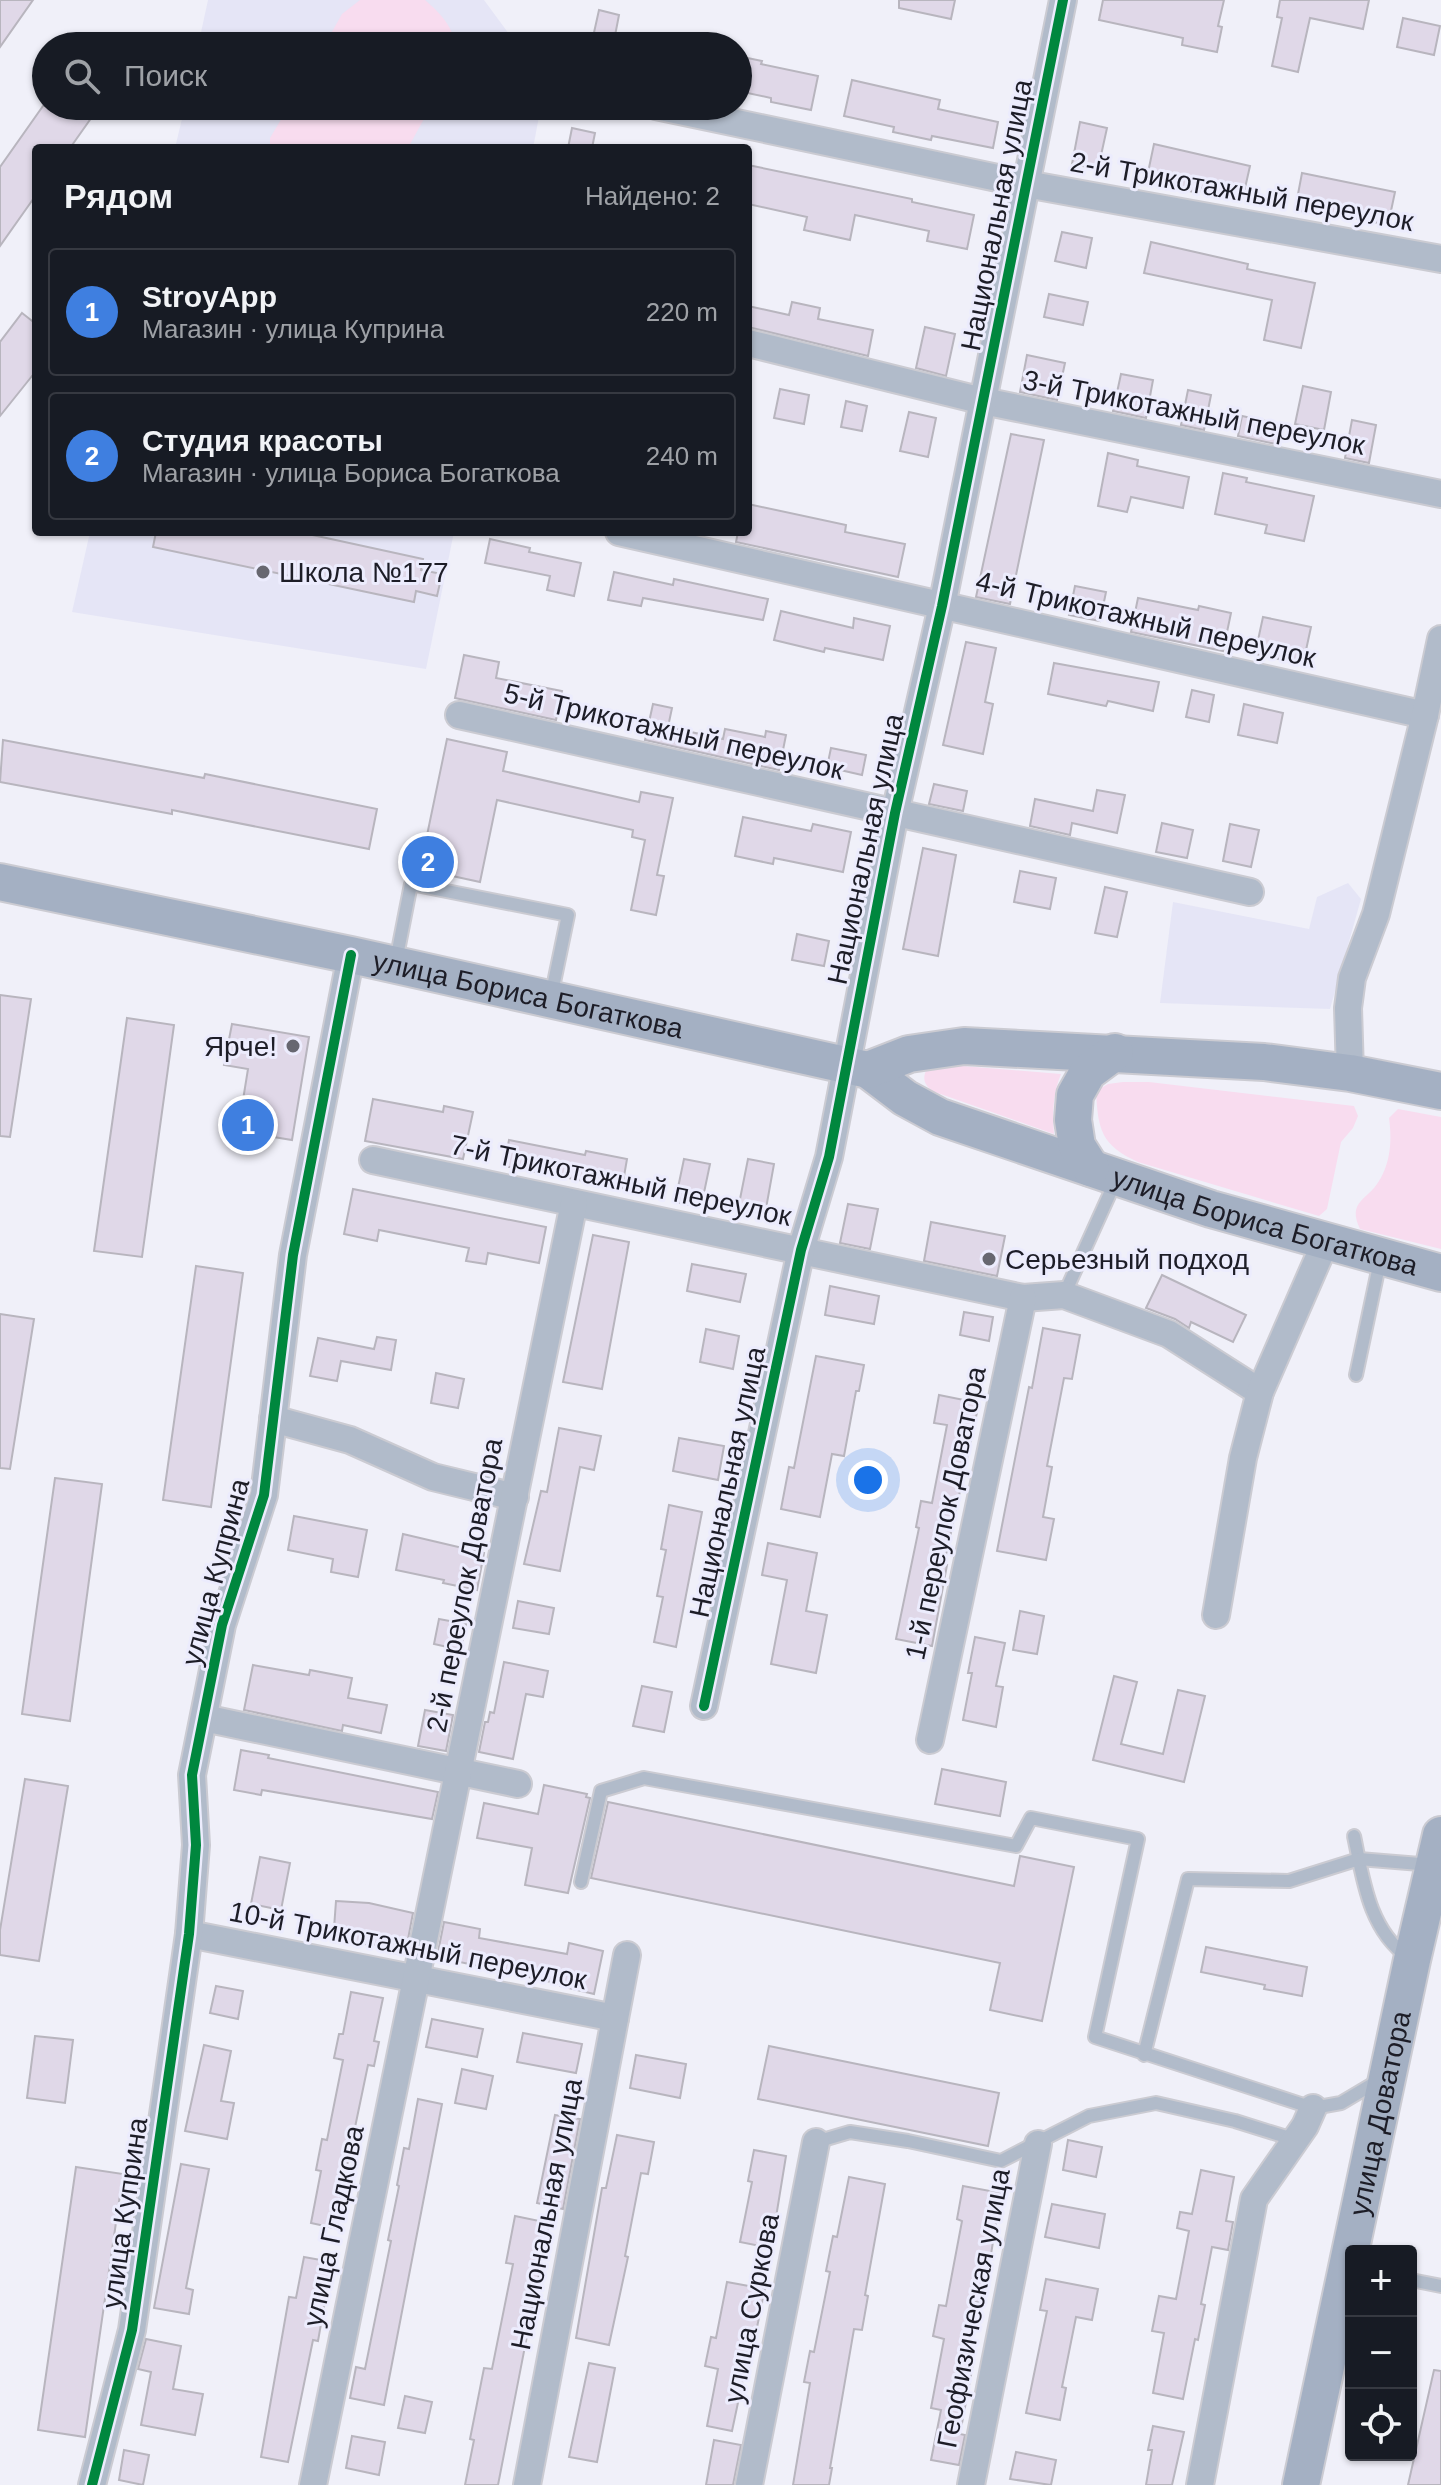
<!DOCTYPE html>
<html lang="ru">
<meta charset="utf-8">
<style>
:root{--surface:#171b24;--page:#242831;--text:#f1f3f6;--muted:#9ea1a6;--line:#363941;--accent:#676770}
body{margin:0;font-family:Helvetica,sans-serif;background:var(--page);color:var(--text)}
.controls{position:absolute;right:24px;bottom:24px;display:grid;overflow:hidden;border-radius:8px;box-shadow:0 2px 6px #0004}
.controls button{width:72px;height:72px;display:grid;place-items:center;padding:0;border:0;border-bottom:2px solid var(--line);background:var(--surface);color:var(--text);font:40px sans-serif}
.you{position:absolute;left:868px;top:1480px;width:28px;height:28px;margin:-20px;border:6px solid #fff;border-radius:50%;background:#1a73e8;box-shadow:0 0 0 12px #1a73e833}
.badge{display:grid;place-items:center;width:52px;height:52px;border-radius:50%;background:var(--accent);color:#fff;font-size:26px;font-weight:700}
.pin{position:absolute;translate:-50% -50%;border:4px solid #fff;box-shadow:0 2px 8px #0006}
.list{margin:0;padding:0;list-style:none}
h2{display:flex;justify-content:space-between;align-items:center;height:104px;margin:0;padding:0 32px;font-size:34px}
h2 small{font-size:26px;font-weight:400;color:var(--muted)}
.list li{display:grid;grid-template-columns:52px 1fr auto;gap:24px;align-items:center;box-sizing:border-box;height:128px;margin:0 16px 16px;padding:0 16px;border:2px solid var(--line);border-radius:8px}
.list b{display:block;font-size:30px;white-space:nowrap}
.list p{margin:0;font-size:26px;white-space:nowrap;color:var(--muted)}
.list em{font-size:26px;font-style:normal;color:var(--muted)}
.icon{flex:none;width:44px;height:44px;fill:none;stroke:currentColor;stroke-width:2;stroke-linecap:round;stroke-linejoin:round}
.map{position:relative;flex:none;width:1441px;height:2485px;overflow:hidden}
.search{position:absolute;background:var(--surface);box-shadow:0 2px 6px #0004;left:32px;top:32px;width:720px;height:88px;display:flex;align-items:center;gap:20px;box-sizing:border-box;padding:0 28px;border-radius:44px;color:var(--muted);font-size:30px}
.panel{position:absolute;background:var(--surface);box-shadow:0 2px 6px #0004;left:32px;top:144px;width:720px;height:392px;border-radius:8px}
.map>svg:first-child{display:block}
.built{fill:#e5e5f6}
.green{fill:#f8dcef}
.building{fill:#e0d8e8;stroke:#b8b5be;stroke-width:2}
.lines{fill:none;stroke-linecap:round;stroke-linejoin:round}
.service-casing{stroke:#cbcbd2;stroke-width:16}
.minor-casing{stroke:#cbcbd2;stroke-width:30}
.secondary-casing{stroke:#cbcbd2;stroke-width:40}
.service{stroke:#b1bbca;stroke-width:12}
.minor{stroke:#b1bbca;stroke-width:26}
.secondary{stroke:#a4b0c3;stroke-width:36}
.cycleway-casing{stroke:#ececfd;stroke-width:15}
.cycleway{stroke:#00873e;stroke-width:10}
.poi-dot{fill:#676770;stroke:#ececfd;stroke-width:3}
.labels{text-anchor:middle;stroke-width:6;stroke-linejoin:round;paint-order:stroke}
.street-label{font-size:28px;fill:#1d1d27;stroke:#ececfd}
.poi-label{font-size:28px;fill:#1d1d27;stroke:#ececfd;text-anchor:start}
</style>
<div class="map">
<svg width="1441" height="2485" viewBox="0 0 1441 2485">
<rect width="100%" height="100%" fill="#f0f0f9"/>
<g class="built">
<path d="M208 0H484L518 46H198Z"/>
<path d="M185 106H541L533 148H175Z"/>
<path d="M90 532H454L426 669 72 612Z"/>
<path d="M1348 883 1361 899 1330 1009 1160 1003 1173 902 1309 929 1317 897Z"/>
</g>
<g class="green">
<path d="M360 0H425C440 13 453 26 455 46H324L342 14Z"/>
<path d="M289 106H431L408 148H270V138Z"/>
<path d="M938 1064 1061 1074C1053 1093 1052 1114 1054 1134L932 1091C924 1084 922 1079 927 1068Z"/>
<path d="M1123 1082H1149L1354 1106 1358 1116 1353 1128 1341 1142 1327 1209 1319 1216 1138 1162C1101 1145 1098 1130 1096 1091L1108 1084Z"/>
<path d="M1398 1109 1441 1117V1249L1360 1229C1347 1201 1367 1201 1379 1181 1391 1162 1392 1139 1389 1118Z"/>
</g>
<g class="building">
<path d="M0 0H33L0 47Z"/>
<path d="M899 0H955L951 19 899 8Z"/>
<path d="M1103 0H1224L1218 26 1222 27 1217 52 1182 45 1183 38 1099 20Z"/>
<path d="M1280 0H1369L1363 29 1310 18 1298 72 1272 66 1282 18 1277 17Z"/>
<path d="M599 10 619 15 613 46H591Z"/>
<path d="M1403 18 1440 26 1434 55 1397 47Z"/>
<path d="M738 56 762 61 761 64 818 76 811 110 771 102V98L738 91Z"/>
<path d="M852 80 940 100 938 109 998 122 993 148 932 136 931 140 893 132 894 127 844 116Z"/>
<path d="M43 106H82L94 114 70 148H36V195L0 246V167Z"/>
<path d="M1080 122 1107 128 1098 169 1072 164Z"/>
<path d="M572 128 595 133 592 148H568Z"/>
<path d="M1154 144 1250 166 1243 197 1200 188 1199 193 1146 182Z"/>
<path d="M748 165 912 199V202L974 215 967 249 927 241 929 231 855 215 850 240 804 230 807 217 748 204Z"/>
<path d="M1302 173 1395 192 1388 225 1336 214V218L1295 210Z"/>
<path d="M1062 232 1092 238 1086 268 1055 261Z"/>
<path d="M1151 242 1248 264 1247 269 1315 283 1301 348 1264 340 1272 300 1144 273Z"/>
<path d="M1049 294 1088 302 1083 325 1044 317Z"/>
<path d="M792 302 820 308 818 319 873 330 868 356 748 327V306L789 315Z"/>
<path d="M22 313 36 324V371L0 416V342Z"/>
<path d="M925 327 955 334 946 376 916 368Z"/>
<path d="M1027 355 1065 363 1057 400 1020 392Z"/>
<path d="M1121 374 1153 380 1146 418 1113 411Z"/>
<path d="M1303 386 1331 392 1324 430 1295 424Z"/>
<path d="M780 389 809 395 804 424 774 418Z"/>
<path d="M1188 390 1211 395 1204 430 1181 425Z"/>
<path d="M846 401 867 406 862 431 841 427Z"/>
<path d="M909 412 936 418 928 457 900 451Z"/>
<path d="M1242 416 1280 424 1276 444 1238 436Z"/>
<path d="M1352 420 1376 425 1369 463 1345 458Z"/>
<path d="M1011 434 1044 440 1010 604 976 597Z"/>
<path d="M1108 453 1138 460 1137 466 1189 477 1183 508 1131 497 1127 512 1098 506Z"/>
<path d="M1223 473 1247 478 1246 482 1314 496 1304 541 1265 533 1267 525 1215 514Z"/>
<path d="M748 504 846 525 845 532 905 544 898 577 736 542 738 532H748Z"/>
<path d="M156 532H309L308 534 423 559 421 570 442 574 437 596 416 591 414 602 153 547Z"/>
<path d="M490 539 530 548 529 552 581 563 574 596 547 590 550 576 485 563Z"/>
<path d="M614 572 673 585 674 579 768 599 763 620 643 598 641 606 608 600Z"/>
<path d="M1075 586 1106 592 1100 621 1069 615Z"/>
<path d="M1138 598 1198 610 1199 606 1231 613 1223 651 1131 632Z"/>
<path d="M781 611 853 628 854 618 890 626 883 660 825 648 824 652 774 640Z"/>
<path d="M1263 617 1311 627 1303 664 1255 654Z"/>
<path d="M966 642 996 648 985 702 993 704 983 754 943 745Z"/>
<path d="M464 655 499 662 496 678 562 691 556 720 455 698Z"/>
<path d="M1054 663 1159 682 1153 711 1108 701 1106 706 1048 694Z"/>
<path d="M1192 690 1214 695 1209 722 1186 717Z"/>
<path d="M653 704 672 708 668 727 723 739 725 729 765 737 766 731 786 735 779 770 645 740Z"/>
<path d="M1244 704 1283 713 1277 743 1238 735Z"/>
<path d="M447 739 507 752 503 771 639 802 641 792 673 798 657 875 664 876 656 915 631 910 645 840 632 837 633 830 497 800 480 882 420 869Z"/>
<path d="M3 740 204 778 205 774 377 809 369 849 172 810V814L0 782Z"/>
<path d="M831 748 866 755 862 775 827 767Z"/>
<path d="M934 784 967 791 963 811 929 804Z"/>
<path d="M1097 790 1125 795 1117 833 1072 823 1070 835 1030 826 1035 799 1093 811Z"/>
<path d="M743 817 811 831 813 824 851 832 843 872 774 858 773 864 735 856Z"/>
<path d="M1162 823 1193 830 1187 858 1156 852Z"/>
<path d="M1230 824 1259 830 1251 867 1223 861Z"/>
<path d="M923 848 956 855 938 956 903 949Z"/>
<path d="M1020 871 1056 878 1050 909 1014 902Z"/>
<path d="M1105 887 1127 892 1117 937 1095 933Z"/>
<path d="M797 934 829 941 824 966 792 960Z"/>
<path d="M0 995 31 999 10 1137 0 1136Z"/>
<path d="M127 1018 174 1025 142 1257 94 1251Z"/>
<path d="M232 1024 309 1037 292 1140 238 1131 248 1069 224 1065Z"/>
<path d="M373 1099 443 1112 444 1106 473 1112 463 1159 365 1141Z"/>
<path d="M509 1140 585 1155 586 1151 627 1159 622 1188 504 1166Z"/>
<path d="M684 1159 710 1164 701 1207 675 1202Z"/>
<path d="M748 1159 774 1164 765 1214 738 1209Z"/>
<path d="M353 1189 546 1227 539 1263 488 1253 486 1264 466 1261 469 1248 379 1230 377 1241 344 1234Z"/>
<path d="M848 1204 878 1209 870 1249 840 1243Z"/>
<path d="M931 1222 1005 1236 997 1276 924 1261Z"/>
<path d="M593 1235 629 1242 602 1389 563 1382Z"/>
<path d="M692 1264 746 1274 740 1302 687 1291Z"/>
<path d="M196 1266 243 1273 211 1507 163 1500Z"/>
<path d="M1162 1275 1246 1315 1233 1342 1191 1322 1189 1328 1175 1319 1146 1308Z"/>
<path d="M830 1286 879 1296 874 1324 825 1315Z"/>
<path d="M964 1312 993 1317 989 1341 960 1335Z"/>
<path d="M0 1314 34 1319 10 1469 0 1468Z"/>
<path d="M1043 1328 1080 1335 1072 1379 1064 1378 1047 1466 1052 1467 1043 1517 1054 1519 1046 1560 997 1551 1029 1387 1032 1388Z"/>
<path d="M706 1329 739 1336 733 1369 700 1362Z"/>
<path d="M377 1337 396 1340 391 1370 341 1361 337 1381 310 1376 318 1338 374 1349Z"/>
<path d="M816 1356 864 1365 859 1391H856L844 1456 832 1454 820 1517 781 1509 789 1467 794 1468Z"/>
<path d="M436 1373 464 1379 458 1408 431 1403Z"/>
<path d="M939 1395 979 1403 944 1565H947L932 1646 896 1639 919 1528 916 1527 921 1501 932 1503 947 1425 934 1423Z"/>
<path d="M559 1428 601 1436 594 1470 580 1467 560 1571 524 1564 541 1491 547 1492Z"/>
<path d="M679 1438 724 1446 718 1480 673 1471Z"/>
<path d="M55 1478 102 1484 70 1721 22 1714Z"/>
<path d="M669 1505 702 1512 676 1647 654 1642 663 1597 657 1596 666 1550 661 1549Z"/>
<path d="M294 1516 367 1530 358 1577 331 1572 333 1559 288 1550Z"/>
<path d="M403 1534 484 1553 477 1590 443 1583 444 1580 396 1570Z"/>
<path d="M768 1543 817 1553 806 1611 827 1615 816 1673 771 1664 787 1580 762 1575Z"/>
<path d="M518 1601 554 1608 549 1634 513 1628Z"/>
<path d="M1020 1611 1044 1616 1037 1654 1013 1650Z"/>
<path d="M439 1619 466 1624 461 1650 434 1644Z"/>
<path d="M975 1637 1005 1643 996 1686 1003 1687 996 1727 963 1720 972 1673H968Z"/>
<path d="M504 1662 548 1671 543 1697 526 1694 513 1759 479 1752 485 1722H488L490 1712 494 1713Z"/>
<path d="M253 1665 309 1675 310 1670 352 1678 348 1698 387 1705 381 1733 343 1725 342 1731 244 1710Z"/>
<path d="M1114 1676 1137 1682 1121 1744 1163 1754 1178 1690 1205 1696 1184 1782 1093 1760Z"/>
<path d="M642 1686 672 1692 664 1732 633 1726Z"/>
<path d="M425 1710 453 1715 446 1751 418 1746Z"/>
<path d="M241 1750 269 1755 268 1758 438 1792 432 1819 262 1790 261 1795 234 1790Z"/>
<path d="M942 1769 1006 1782 1000 1816 935 1804Z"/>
<path d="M25 1779 68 1786 39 1961 0 1955V1930Z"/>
<path d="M544 1785 587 1794 586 1797 590 1798 568 1893 525 1885 532 1848 477 1838 484 1803 538 1814Z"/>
<path d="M608 1802 1014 1886 1020 1856 1074 1867 1042 2021 990 2010 1000 1963 591 1878Z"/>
<path d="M260 1857 290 1863 281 1910 251 1904Z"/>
<path d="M336 1901 369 1903 413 1913 405 1955 378 1950 379 1945 333 1942Z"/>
<path d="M444 1922 480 1929 479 1938 567 1954 569 1943 603 1951 594 1994 560 1986V1984L437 1957Z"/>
<path d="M1206 1947 1307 1967 1302 1996 1264 1989 1265 1985 1201 1972Z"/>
<path d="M216 1986 243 1991 238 2019 210 2013Z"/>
<path d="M351 1992 383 1998 374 2041 379 2042 374 2066 368 2065 334 2228 311 2223 321 2171 316 2170 322 2139 327 2140 343 2060 334 2058 339 2034H343Z"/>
<path d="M432 2019 483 2029 477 2057 426 2047Z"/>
<path d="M523 2033 582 2044 576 2073 517 2062Z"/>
<path d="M35 2036 73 2040 65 2103 27 2098Z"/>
<path d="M204 2045 231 2051 221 2101 234 2103 227 2139 185 2131Z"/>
<path d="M769 2046 999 2093 988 2146 758 2099Z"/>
<path d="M636 2055 686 2064 680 2098 630 2088Z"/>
<path d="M462 2069 493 2076 486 2109 455 2103Z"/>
<path d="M418 2099 442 2104 384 2405 350 2398 356 2367 365 2369 391 2241 388 2240 399 2186 397 2185 404 2148 409 2149Z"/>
<path d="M555 2115 580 2119 563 2209 537 2203Z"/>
<path d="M617 2135 654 2142 648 2174 641 2173 625 2256 628 2257 609 2345 576 2338 602 2188H606Z"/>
<path d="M1068 2140 1102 2147 1096 2177 1063 2170Z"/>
<path d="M754 2150 786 2156 771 2248 740 2242 752 2182 748 2181Z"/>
<path d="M181 2164 209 2169 186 2288 193 2290 189 2314 154 2308Z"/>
<path d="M76 2167 123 2174 85 2437 38 2430Z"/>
<path d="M1201 2170 1234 2177 1226 2221 1233 2222 1228 2250 1212 2247 1201 2304 1205 2305 1198 2340 1195 2339 1183 2399 1153 2393 1164 2333 1152 2331 1159 2296 1176 2299 1189 2231 1177 2228 1180 2212 1192 2214Z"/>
<path d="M849 2177 885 2184 865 2295 868 2296 862 2330 854 2329 830 2468H832L829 2485H793L810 2383 804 2382 810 2351 814 2352 830 2272 826 2271 833 2236 837 2237Z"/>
<path d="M963 2186 1001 2193 983 2303 976 2302 964 2362 973 2364 960 2434 965 2435 959 2465 931 2460 941 2410 931 2408 944 2339 933 2336 939 2305 946 2306 962 2221 957 2219Z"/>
<path d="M1052 2204 1105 2214 1099 2248 1045 2237Z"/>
<path d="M515 2216 549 2223 498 2485H465L474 2440 470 2439 484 2368 492 2369 513 2264 506 2263Z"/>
<path d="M304 2257 332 2262 318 2341 313 2340 288 2462 261 2457 289 2297 296 2298Z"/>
<path d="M1046 2279 1098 2289 1092 2320 1076 2317 1062 2387 1066 2388 1060 2420 1026 2413 1047 2311 1040 2310Z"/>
<path d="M727 2282 765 2289 747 2375 744 2374 732 2431 707 2426 718 2369 705 2366 711 2337 716 2338Z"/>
<path d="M146 2339 181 2346 173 2389 203 2394 195 2435 141 2425 151 2372 138 2369Z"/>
<path d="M589 2363 615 2368 597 2462 569 2457Z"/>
<path d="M1434 2370 1441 2371V2485H1408Z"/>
<path d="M405 2396 432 2402 425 2433 398 2428Z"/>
<path d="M1153 2426 1184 2432 1172 2485H1146L1152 2450H1148Z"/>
<path d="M352 2436 385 2442 379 2475 346 2468Z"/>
<path d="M714 2440 741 2445 733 2485H706Z"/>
<path d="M124 2450 149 2455 143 2485 119 2480Z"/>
<path d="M1016 2452 1056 2460 1051 2485 1010 2479Z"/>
</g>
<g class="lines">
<g class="service-casing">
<g id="service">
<path d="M396 961 411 884 568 915 551 997"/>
<path d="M1064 1295 1116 1180"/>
<path d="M1356 1375 1380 1261"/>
<path d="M1354 1836C1363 1879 1369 1930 1408 1957"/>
<path d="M581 1882 601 1791 644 1778 1016 1846 1031 1818 1138 1839 1095 2037 1313 2108 1341 2103 1378 2081"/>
<path d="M1144 2055 1188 1879 1289 1881 1359 1859 1432 1865"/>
<path d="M816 2142 850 2132 908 2141 1001 2161 1089 2116 1156 2103 1235 2121 1296 2140"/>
<path d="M1411 2280 1441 2286"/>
</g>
</g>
<g class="minor-casing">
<g id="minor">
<path d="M656 106 1026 184 1441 259"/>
<path d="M748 343 983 401 1441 494"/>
<path d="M619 532 1425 715"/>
<path d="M459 715 1250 892"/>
<path d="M1350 1073 1348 1008 1352 978 1376 914 1425 715 1441 639"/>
<path d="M373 1160 1023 1298 1064 1295 1169 1334 1260 1392"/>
<path d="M273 1419 350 1440 433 1477 515 1497"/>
<path d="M1216 1615 1243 1458 1260 1392 1325 1243"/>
<path d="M704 1706 801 1250 829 1157 895 813 942 606 1063 0"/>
<path d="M204 1718 518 1784"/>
<path d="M930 1740 1023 1298"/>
<path d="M189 1934 615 2018"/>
<path d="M92 2485 132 2330 189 1934 196 1845 192 1775 222 1625 264 1495 293 1255 351 955"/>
<path d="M313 2485 574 1203"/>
<path d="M527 2485 627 1955"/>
<path d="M749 2485 816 2142"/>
<path d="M971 2485 1038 2144"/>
<path d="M1200 2485 1254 2199 1305 2126 1313 2108"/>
</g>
</g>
<g class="secondary-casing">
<g id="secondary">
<path id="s1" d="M0 882 351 955 868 1070 905 1098 940 1117 1211 1209 1441 1273"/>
<path d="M868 1070 909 1054 964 1046 1264 1062 1350 1073 1441 1091"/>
<path d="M1091 1168 1077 1146 1073 1120 1075 1095 1088 1072 1115 1052"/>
<path id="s2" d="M1301 2485 1412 1960 1441 1835"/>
</g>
</g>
<use href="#service" class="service"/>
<use href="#minor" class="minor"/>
<use href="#secondary" class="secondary"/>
<g class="cycleway-casing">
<g id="cycleway">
<path d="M704 1706 801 1250 829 1157 895 813 942 606 1063 0"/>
<path d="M92 2485 132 2330 189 1934 196 1845 192 1775 222 1625 264 1495 293 1255 351 955"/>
</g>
</g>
<use href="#cycleway" class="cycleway"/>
</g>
<g class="poi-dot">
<circle cx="263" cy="572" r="8"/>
<circle cx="293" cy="1046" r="8"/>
<circle cx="989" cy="1259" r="8"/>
</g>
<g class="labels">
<g class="street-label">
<text transform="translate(1242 191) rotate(10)" y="10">2-й Трикотажный переулок</text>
<text transform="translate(996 215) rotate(-79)" y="10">Национальная улица</text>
<text transform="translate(1194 412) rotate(11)" y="10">3-й Трикотажный переулок</text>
<text transform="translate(1146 619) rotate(13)" y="10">4-й Трикотажный переулок</text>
<text transform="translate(674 731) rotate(13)" y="10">5-й Трикотажный переулок</text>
<text transform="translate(865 849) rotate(-78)" y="10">Национальная улица</text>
<text dy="10" stroke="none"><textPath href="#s1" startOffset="540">улица Бориса Богаткова</textPath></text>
<text transform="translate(621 1180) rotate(12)" y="10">7-й Трикотажный переулок</text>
<text dy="10" stroke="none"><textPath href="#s1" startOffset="1316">улица Бориса Богаткова</textPath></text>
<text transform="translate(727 1482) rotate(-78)" y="10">Национальная улица</text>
<text transform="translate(945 1513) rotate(-78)" y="10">1-й переулок Доватора</text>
<text transform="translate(215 1572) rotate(-75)" y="10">улица Куприна</text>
<text transform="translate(464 1585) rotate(-79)" y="10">2-й переулок Доватора</text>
<text transform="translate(408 1945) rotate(11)" y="10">10-й Трикотажный переулок</text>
<text dy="10" stroke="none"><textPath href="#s2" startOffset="380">улица Доватора</textPath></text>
<text transform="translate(124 2213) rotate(-82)" y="10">улица Куприна</text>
<text transform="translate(546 2214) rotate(-79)" y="10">Национальная улица</text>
<text transform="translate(333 2226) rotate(-78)" y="10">улица Гладкова</text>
<text transform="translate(751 2308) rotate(-79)" y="10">улица Суркова</text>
<text transform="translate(973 2308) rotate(-79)" y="10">Геофизическая улица</text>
</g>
<g class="poi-label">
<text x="279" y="582">Школа №177</text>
<text x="277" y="1056" text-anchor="end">Ярче!</text>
<text x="1005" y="1269">Серьезный подход</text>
</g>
</g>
</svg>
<div class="controls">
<button>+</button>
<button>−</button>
<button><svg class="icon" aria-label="locate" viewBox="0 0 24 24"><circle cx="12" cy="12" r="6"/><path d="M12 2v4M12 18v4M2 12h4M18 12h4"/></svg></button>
</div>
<div class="you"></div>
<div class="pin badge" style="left:248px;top:1125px;background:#3f7fe0">1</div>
<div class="pin badge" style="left:428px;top:862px;background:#3f7fe0">2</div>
<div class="search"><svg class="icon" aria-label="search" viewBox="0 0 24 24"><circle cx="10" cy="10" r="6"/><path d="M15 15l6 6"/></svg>Поиск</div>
<section class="panel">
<h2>Рядом<small>Найдено: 2</small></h2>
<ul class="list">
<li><span class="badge" style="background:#3f7fe0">1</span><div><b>StroyApp</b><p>Магазин · улица Куприна</p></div><em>220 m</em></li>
<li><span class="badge" style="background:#3f7fe0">2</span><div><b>Студия красоты</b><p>Магазин · улица Бориса Богаткова</p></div><em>240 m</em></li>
</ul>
</section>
</div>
